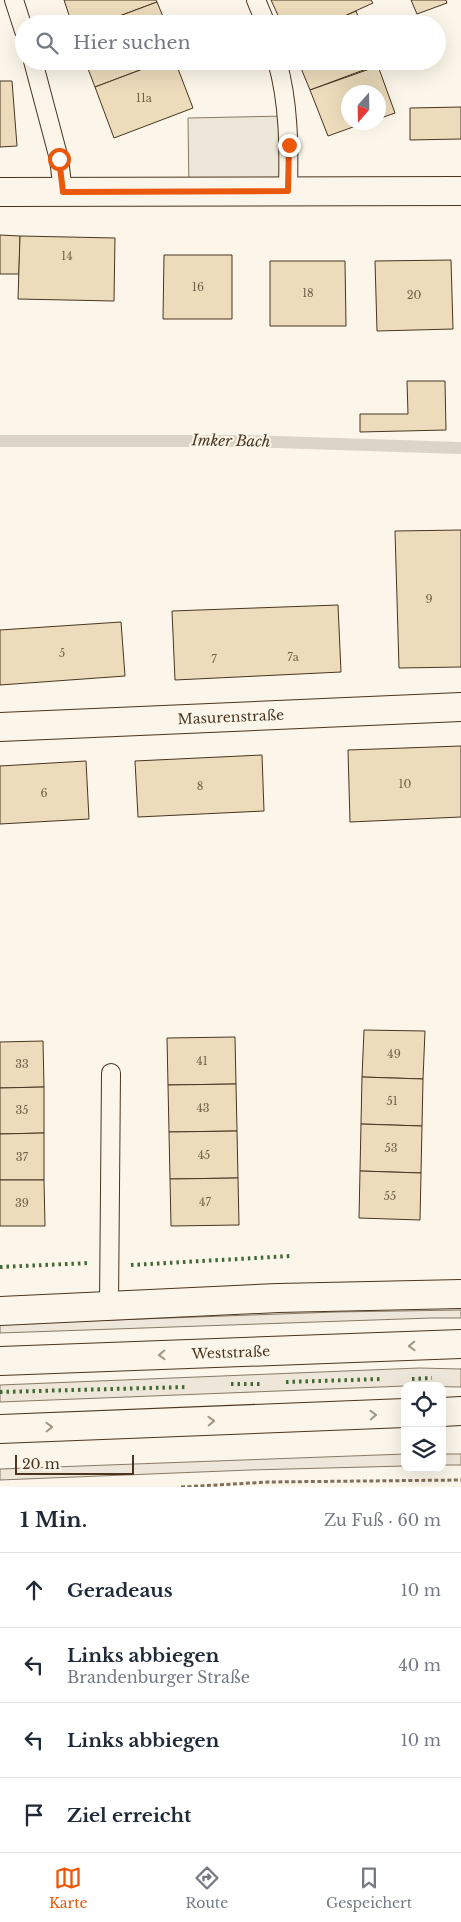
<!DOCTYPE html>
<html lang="de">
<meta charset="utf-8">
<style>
:root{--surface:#fff;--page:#f2f2f3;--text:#1f2937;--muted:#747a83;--line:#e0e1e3;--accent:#ea580c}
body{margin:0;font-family:"Libre Baskerville",serif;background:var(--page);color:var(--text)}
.controls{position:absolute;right:15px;bottom:15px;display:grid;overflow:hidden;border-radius:10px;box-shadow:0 5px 20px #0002}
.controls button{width:45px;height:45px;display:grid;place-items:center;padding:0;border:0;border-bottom:1px solid var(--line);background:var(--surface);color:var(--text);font:25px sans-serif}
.compass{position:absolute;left:341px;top:85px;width:45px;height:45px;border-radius:50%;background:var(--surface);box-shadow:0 5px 20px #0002;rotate:200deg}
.scale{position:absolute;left:15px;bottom:12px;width:119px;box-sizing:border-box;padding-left:5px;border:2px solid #4a3520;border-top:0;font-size:14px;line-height:18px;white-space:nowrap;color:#4a3520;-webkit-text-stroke:4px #fbf6e9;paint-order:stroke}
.stop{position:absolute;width:15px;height:15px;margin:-11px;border:4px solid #ea580c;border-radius:50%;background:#fff}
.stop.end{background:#ea580c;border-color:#fff;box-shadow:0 1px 5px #0008}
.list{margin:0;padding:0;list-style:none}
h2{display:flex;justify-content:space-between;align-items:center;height:65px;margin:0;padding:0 20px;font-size:21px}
h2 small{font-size:16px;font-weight:400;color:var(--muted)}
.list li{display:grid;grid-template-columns:32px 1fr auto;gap:15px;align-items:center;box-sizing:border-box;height:75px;padding:0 20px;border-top:1px solid var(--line)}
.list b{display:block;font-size:19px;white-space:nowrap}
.list p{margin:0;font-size:16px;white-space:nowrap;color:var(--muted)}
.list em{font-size:16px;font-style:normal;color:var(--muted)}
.icon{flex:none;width:28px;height:28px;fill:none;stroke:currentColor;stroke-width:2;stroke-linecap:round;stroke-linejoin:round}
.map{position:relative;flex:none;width:461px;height:1487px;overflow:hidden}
.search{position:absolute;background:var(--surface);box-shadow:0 5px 20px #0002;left:15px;right:15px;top:15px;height:55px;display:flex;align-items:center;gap:12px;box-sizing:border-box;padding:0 18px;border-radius:28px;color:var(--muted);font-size:19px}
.sheet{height:365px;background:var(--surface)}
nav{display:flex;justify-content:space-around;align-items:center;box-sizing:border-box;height:70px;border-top:1px solid var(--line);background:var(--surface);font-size:14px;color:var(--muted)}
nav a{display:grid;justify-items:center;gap:2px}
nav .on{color:var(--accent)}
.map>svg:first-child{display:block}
.green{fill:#ede6d9;stroke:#887966}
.parking{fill:#ede7d9;stroke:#887966}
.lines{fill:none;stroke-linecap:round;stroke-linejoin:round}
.stream{stroke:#dcd4c6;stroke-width:12}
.building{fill:#ecdcbc;stroke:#4a3520}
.service-casing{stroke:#4a3520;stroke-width:20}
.minor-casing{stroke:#4a3520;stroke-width:30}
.primary-casing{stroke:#4a3520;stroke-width:30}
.path{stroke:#7f6f5c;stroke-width:3;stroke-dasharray:4 2.5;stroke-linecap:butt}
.service{stroke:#fbf6e9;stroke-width:18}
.minor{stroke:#fbf6e9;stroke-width:28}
.primary{stroke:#fbf6e9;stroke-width:28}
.hedge{stroke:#436837;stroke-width:4;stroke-dasharray:2.5 4;stroke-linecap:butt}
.oneway{stroke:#a29684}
.route{stroke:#ea580c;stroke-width:6}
.labels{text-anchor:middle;stroke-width:4;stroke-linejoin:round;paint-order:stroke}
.number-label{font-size:11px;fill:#725f47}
.street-label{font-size:14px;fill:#4a3520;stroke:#fbf6e9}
.water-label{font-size:15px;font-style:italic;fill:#4a3520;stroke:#fbf6e9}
</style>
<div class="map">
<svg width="461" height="1487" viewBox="0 0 461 1487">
<rect width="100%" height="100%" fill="#fbf6e9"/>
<g class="green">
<path d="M461 1310V1318H431L0 1333V1324L336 1312Z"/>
<path d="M419 1368 461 1369V1387L405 1386 0 1402V1385Z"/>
<path d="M405 1454V1466L250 1470 0 1480V1469Z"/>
<rect x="442" y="1454" width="19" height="11"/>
</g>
<path class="parking" d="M287 116 288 191 189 192 188 118Z"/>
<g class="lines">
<path class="stream" d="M0 441H248L461 448"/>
</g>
<g class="building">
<path d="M64 0H156L157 2 98 24H72Z"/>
<path d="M271 0H371L373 3 327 24H282Z"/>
<path d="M411 0H446L447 3 417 14Z"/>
<path d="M157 2 166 24H98Z"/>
<path d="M356 11 361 24H327Z"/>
<path d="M85 61H164L95 87Z"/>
<path d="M164 61H175L193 108 114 138 95 87Z"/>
<path d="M298 61H376L377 65 310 90Z"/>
<path d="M378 66 395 113 378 119V92H348V122H367L328 136 310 90Z"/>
<path d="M0 81H12L17 146 0 147Z"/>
<path d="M461 107V139L410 140V108Z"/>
<path d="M0 235 20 236 19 274H0Z"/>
<path d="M20 236 115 238 114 301 18 299Z"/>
<path d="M164 255H232V319H163Z"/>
<path d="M451 260 453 329 377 331 375 261Z"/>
<path d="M270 261H345L346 326H270Z"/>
<path d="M407 381H445L446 430 360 432V414H408Z"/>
<path d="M461 530V667L399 668 395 531Z"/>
<path d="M338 605 341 672 175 680 172 611Z"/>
<path d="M121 622 125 676 0 685V630Z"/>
<path d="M461 746V817L350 822 348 750Z"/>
<path d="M262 755 264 811 138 817 135 761Z"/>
<path d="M86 761 89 819 0 824V766Z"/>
<path d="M364 1030 425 1031 423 1079 362 1077Z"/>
<path d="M235 1037 236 1084 168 1085 167 1038Z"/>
<path d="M43 1041 44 1087 0 1088V1042Z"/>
<path d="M362 1077 423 1079 422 1126 361 1124Z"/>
<path d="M236 1084 237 1131 169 1132 168 1085Z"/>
<path d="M44 1087V1133L0 1134V1088Z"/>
<path d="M361 1124 422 1126 421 1173 360 1171Z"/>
<path d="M237 1131 238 1178 170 1179 169 1132Z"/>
<path d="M44 1133V1180H0V1134Z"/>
<path d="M360 1171 421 1173 420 1220 359 1218Z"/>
<path d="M238 1178 239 1225 171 1226 170 1179Z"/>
<path d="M0 1180H44L45 1226H0Z"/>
</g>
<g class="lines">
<g class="service-casing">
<g id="service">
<path d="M14 0 24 31"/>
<path d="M256 0 266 24"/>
<path d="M33 61 59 159 63 192"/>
<path d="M277 61C289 103 289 147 288 191"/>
<path d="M109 1306 111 1073"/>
</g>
</g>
<g class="minor-casing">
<g id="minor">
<path d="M0 192 461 191"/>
<path id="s1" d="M0 727 461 707"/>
<path d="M0 1311 278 1298 461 1294"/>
</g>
</g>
<g class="primary-casing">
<g id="primary">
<path id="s2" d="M0 1361 461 1344"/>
<path d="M442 1412 461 1411"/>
<path d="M0 1429 405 1413"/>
</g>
</g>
<path class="path" d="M181 1487 268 1482 461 1480"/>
<use href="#service" class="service"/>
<use href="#minor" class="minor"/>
<use href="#primary" class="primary"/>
<g class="hedge">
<path d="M131 1265 291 1256"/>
<path d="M0 1267 89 1263"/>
<path d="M412 1379 432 1378"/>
<path d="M286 1382 382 1379"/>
<path d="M231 1384H263"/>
<path d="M0 1392 187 1387"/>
</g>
</g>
<defs><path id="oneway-chevron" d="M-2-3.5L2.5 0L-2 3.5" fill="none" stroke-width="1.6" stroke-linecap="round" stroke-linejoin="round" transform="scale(1.25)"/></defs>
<g class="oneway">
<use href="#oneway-chevron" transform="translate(412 1346) rotate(178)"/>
<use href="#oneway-chevron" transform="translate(162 1355) rotate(178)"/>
<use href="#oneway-chevron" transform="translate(373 1415) rotate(-2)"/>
<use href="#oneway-chevron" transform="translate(211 1421) rotate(-2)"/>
<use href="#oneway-chevron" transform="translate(49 1427) rotate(-2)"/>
</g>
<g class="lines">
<path class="route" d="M59 159 63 192 288 191 289 145"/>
</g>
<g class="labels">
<g class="number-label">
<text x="144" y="102">11a</text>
<text x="67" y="260">14</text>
<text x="198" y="291">16</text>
<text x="308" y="297">18</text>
<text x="414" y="299">20</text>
<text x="429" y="603">9</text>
<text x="62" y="657">5</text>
<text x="293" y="661">7a</text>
<text x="214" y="663">7</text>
<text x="405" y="788">10</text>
<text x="200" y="790">8</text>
<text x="44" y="797">6</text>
<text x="394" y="1058">49</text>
<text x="202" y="1065">41</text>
<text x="22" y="1068">33</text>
<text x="392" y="1105">51</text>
<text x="203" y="1112">43</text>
<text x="22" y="1114">35</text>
<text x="391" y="1152">53</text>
<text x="204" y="1159">45</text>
<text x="22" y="1161">37</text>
<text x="390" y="1200">55</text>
<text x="205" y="1206">47</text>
<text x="22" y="1207">39</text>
</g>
<g class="street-label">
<text dy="5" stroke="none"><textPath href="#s1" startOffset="231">Masurenstraße</textPath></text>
<text dy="5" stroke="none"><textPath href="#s2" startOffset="231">Weststraße</textPath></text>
</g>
<g class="water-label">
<text transform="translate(231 441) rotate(1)" y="5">Imker Bach</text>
</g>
</g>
</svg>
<div class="controls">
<button><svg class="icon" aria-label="locate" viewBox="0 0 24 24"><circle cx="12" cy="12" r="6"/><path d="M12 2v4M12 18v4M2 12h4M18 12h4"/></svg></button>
<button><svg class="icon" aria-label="layers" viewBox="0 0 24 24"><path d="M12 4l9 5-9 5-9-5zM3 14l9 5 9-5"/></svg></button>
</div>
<svg class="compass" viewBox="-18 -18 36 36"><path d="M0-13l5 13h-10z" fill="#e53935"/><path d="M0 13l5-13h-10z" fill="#747a83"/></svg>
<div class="scale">20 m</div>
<div class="stop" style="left:59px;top:159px"></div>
<div class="stop end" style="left:289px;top:145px"></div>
<div class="search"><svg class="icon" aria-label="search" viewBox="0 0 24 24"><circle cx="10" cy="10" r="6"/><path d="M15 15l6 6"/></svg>Hier suchen</div>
</div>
<section class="sheet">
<h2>1 Min.<small>Zu Fuß · 60 m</small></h2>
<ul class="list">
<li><svg class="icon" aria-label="ahead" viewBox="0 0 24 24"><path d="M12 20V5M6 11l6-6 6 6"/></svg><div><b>Geradeaus</b></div><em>10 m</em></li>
<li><svg class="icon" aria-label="left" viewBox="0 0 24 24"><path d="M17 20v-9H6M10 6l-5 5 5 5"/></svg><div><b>Links abbiegen</b><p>Brandenburger Straße</p></div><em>40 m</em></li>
<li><svg class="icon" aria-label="left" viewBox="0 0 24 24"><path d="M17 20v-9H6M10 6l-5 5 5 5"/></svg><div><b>Links abbiegen</b></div><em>10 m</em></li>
<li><svg class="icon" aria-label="arrive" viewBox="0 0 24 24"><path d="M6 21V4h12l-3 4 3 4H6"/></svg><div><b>Ziel erreicht</b></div></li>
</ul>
</section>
<nav>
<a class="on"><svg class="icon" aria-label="map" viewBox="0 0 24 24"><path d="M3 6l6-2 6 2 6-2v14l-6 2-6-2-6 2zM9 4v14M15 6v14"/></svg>Karte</a>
<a><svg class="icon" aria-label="directions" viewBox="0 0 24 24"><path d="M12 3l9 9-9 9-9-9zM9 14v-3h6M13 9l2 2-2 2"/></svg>Route</a>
<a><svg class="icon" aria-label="saved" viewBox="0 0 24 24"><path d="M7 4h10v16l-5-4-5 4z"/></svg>Gespeichert</a>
</nav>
